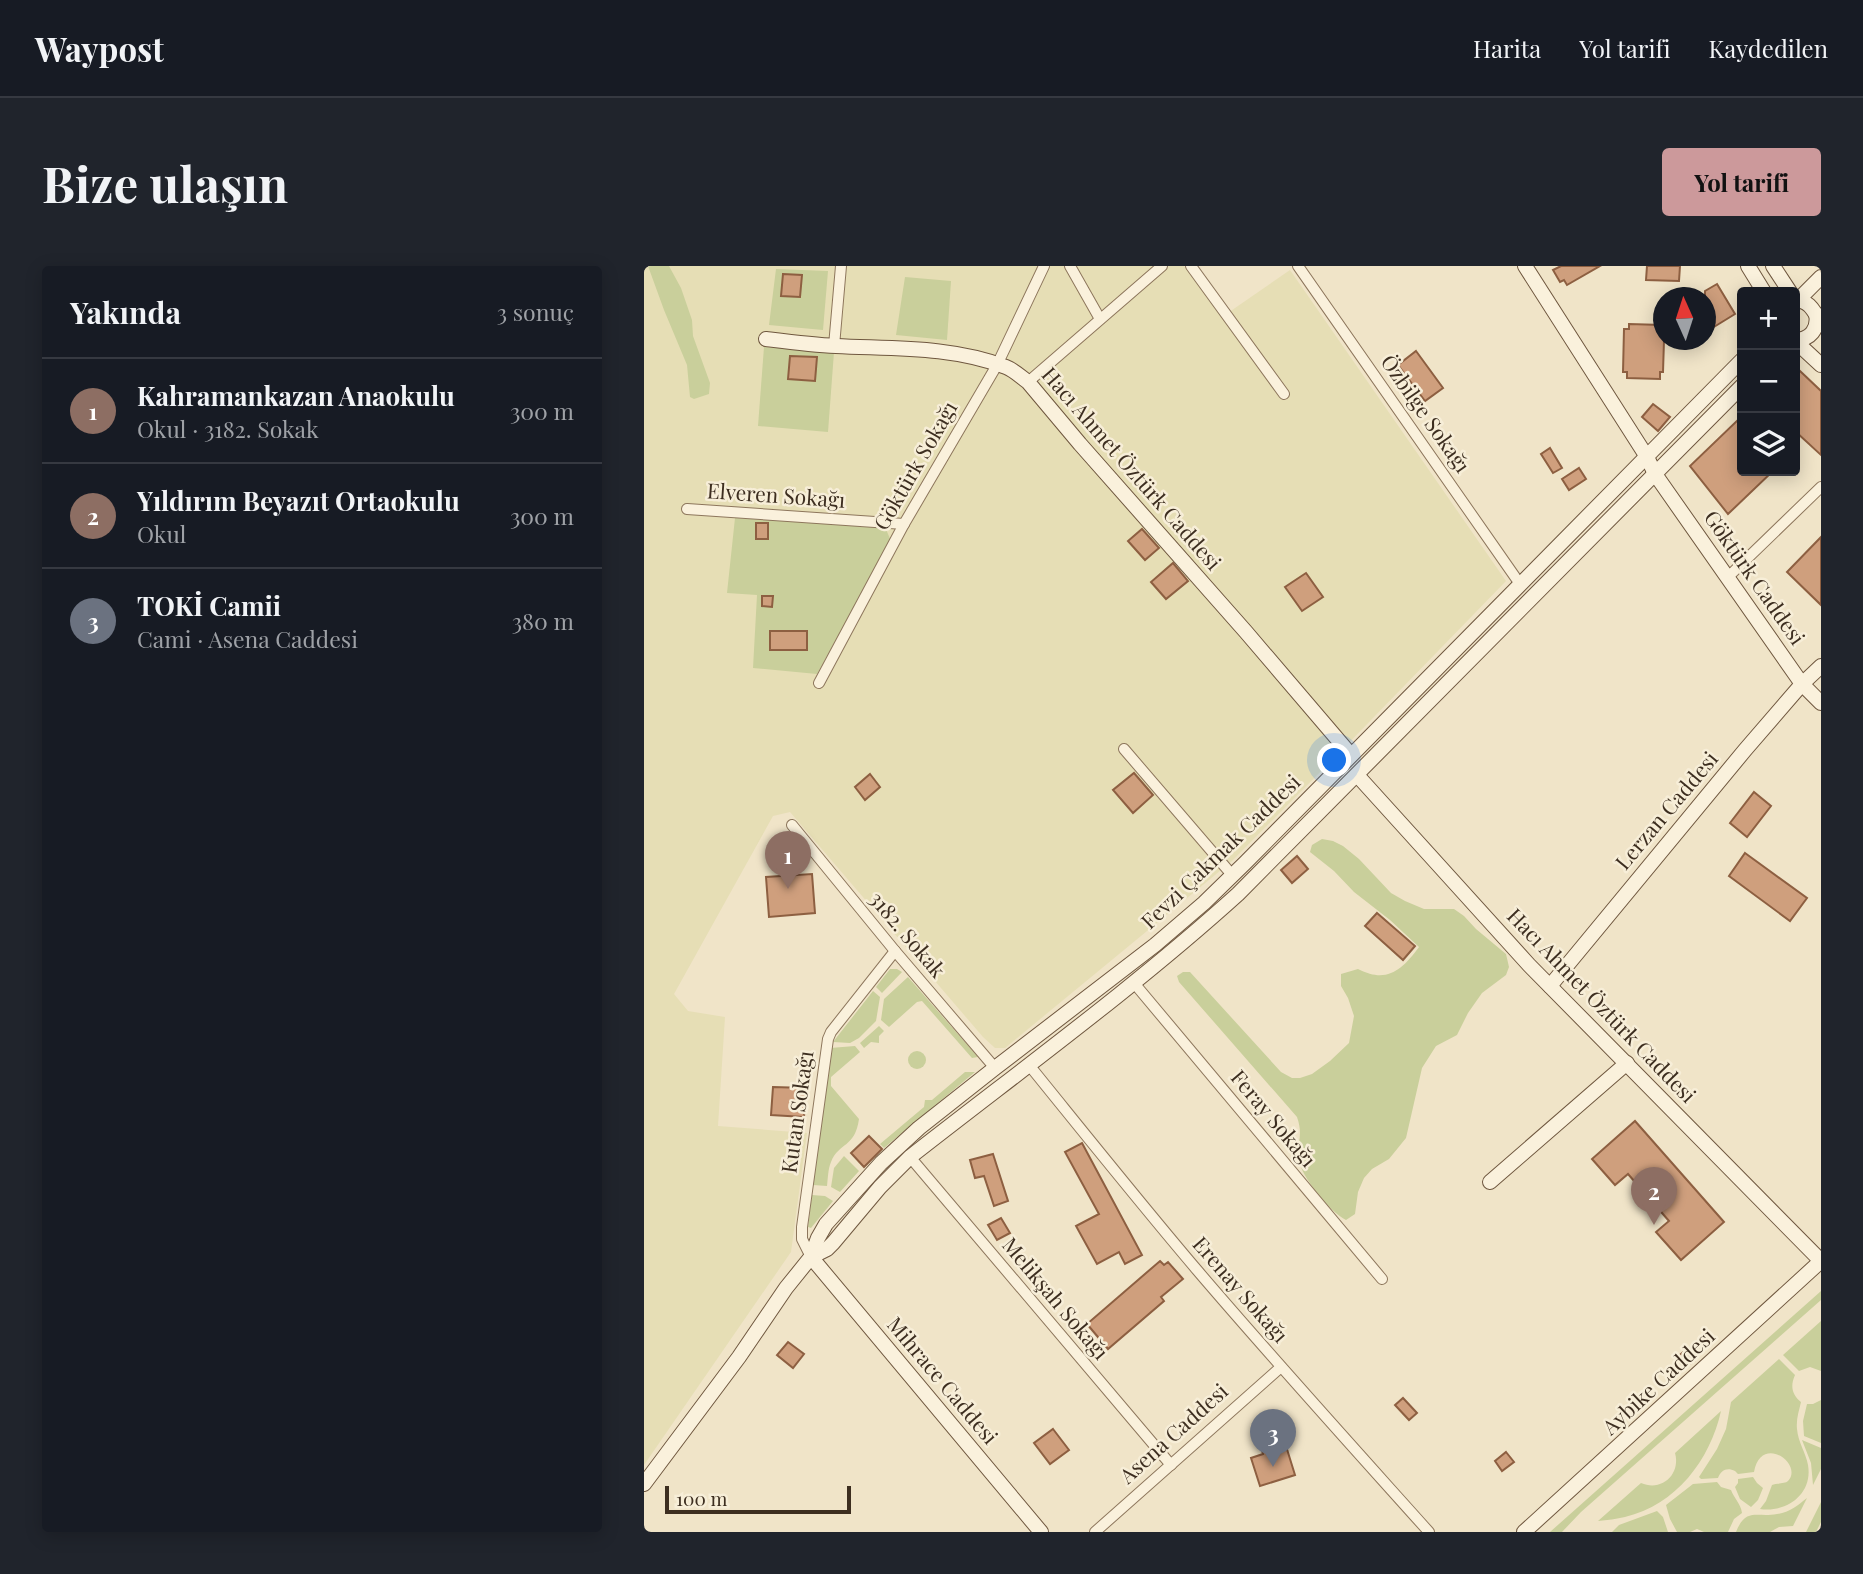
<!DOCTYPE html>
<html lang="tr">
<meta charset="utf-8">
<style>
:root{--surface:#171b24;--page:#20242c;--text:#f1f3f6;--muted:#9ea1a6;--line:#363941;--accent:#cc999b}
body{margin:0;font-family:"Playfair Display",serif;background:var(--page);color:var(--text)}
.controls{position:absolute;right:21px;top:21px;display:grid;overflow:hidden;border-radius:7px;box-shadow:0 4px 18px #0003}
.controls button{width:63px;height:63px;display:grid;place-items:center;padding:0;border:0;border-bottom:2px solid var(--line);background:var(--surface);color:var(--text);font:35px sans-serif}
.compass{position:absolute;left:1009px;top:21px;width:63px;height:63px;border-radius:50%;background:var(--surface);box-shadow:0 4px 18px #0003;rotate:357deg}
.scale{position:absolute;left:21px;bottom:18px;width:186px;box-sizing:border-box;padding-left:7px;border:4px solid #3d2e20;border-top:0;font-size:19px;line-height:24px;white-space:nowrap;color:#3d2e20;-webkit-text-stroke:5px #f7eed8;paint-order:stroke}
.you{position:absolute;left:691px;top:495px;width:24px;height:24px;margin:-18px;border:5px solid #fff;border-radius:50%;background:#1a73e8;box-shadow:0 0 0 10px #1a73e833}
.badge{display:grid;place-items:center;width:46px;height:46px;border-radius:50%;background:var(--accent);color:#fff;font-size:23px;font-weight:700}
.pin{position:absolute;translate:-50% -58px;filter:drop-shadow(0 2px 4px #0008)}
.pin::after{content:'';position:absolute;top:37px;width:24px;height:21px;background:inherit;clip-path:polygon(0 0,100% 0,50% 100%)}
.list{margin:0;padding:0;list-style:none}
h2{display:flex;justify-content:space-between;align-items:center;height:91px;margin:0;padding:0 28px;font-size:30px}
h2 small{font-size:23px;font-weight:400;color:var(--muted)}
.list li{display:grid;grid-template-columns:46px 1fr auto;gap:21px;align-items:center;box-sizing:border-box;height:105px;padding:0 28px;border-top:2px solid var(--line)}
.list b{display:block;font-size:26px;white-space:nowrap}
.list p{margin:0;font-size:23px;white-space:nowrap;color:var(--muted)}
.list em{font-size:23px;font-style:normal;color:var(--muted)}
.icon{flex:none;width:38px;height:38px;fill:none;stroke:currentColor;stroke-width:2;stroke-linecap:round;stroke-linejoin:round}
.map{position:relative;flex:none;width:1177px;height:1266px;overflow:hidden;border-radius:7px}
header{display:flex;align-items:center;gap:42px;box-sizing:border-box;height:98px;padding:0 35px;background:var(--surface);border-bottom:2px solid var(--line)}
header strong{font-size:33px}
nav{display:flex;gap:38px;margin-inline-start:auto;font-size:24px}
.intro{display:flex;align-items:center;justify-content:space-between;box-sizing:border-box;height:168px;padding:0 42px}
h1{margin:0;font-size:49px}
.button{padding:18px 32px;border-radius:7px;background:var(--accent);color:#111;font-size:24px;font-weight:700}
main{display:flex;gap:42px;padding:0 42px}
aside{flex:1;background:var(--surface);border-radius:7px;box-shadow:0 4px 18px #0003}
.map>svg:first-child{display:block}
.farmland{fill:#e6deb5}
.green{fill:#c9cf9b}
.building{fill:#cf9f7d;stroke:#8d5f41;stroke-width:2}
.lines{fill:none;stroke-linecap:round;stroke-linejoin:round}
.street-casing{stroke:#8d765c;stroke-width:12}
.secondary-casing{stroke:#6f573f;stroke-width:16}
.street{stroke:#faf1dc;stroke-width:10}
.secondary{stroke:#faf1dc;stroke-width:14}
.labels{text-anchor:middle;stroke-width:5;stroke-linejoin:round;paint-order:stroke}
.street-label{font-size:21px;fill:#3d2e20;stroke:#f7eed8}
</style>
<header>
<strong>Waypost</strong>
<nav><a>Harita</a><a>Yol tarifi</a><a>Kaydedilen</a></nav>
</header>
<div class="intro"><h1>Bize ulaşın</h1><a class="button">Yol tarifi</a></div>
<main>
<aside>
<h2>Yakında<small>3 sonuç</small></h2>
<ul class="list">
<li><span class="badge" style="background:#8d6e63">1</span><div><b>Kahramankazan Anaokulu</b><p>Okul · 3182. Sokak</p></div><em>300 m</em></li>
<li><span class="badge" style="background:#8d6e63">2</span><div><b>Yıldırım Beyazıt Ortaokulu</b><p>Okul</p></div><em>300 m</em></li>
<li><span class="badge" style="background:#6b7280">3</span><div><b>TOKİ Camii</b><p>Cami · Asena Caddesi</p></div><em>380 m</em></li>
</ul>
</aside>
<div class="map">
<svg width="1177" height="1266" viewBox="0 0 1177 1266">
<rect width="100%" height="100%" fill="#f0e4c8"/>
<path class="farmland" d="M0 0H540L578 51 646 4 862 315 694 488 588 595 361 782H351L339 771 146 546 129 550 30 728 44 745 81 751 74 860 163 867 147 986 0 1199Z"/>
<g class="green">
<path d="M4 0H25L37 22 48 54 49 70 66 117 65 128 50 133 46 131 43 99 20 44Z"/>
<path d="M132 3 184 5 179 64 125 59Z"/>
<path d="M261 11 307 15 303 74 252 69Z"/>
<path d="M120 81 190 86 184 166 114 160Z"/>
<path d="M91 252 241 261 247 275 173 408 109 402 113 329 83 327Z"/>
<path d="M678 573 689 575 699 580 715 593 747 627 761 635 780 643H810L820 650 832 663 862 688 865 701 862 709 838 727 824 747 813 769 792 780 778 802 762 872 745 893 728 903 720 912 714 926 711 948 702 954C687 947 657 911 655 894 652 876 660 871 653 851L535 716 533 710 539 706H546L637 806 648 812H656L668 808 686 795 705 777 710 750 704 732 697 720V708L714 703C743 718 758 704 775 681L746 654 710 626 690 605 666 586 668 579Z"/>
<path d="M246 703H253L258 706 238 727 232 721Z"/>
<path d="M264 711 334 791 328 792 278 735 273 736 245 761 237 754 240 733Z"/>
<path d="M229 725 236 731 232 755 215 772 206 777 189 776Z"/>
<path d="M235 760 240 765 235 770V777L227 776 220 782 216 777Z"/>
<path d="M211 780 216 786 187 811V820L215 853C211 882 195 876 187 896 184 903 184 912 183 920L169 919 186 782Z"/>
<circle cx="273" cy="794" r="9"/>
<path d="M321 806H331L240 882 236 878 280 841 281 834H288Z"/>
<path d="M200 890 215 905 196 926 187 921 190 902Z"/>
<path d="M168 929 181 930 189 935 167 962 164 961Z"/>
<path d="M1177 1025V1034L937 1246 918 1266H906Z"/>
<path d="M1177 1055V1105L1166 1101 1155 1105 1139 1089Z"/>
<path d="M1135 1093 1151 1109C1146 1120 1148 1129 1157 1136 1155 1145 1152 1153 1153 1163 1154 1176 1162 1187 1164 1199 1169 1228 1143 1247 1116 1243L1122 1235 1128 1219C1132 1217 1141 1218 1144 1215 1160 1198 1117 1167 1110 1206L1094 1208 1091 1205C1083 1201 1077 1204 1074 1212L1057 1213 1055 1211 1073 1183 1082 1163 1087 1136Z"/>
<path d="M1177 1134V1177L1160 1170 1159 1155 1163 1138H1169Z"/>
<path d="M1077 1145C1066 1194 1032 1239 981 1251 973 1253 963 1254 954 1255L997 1217C1018 1226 1037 1208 1031 1187Z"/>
<path d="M1158 1174 1177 1182V1203L1169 1219 1167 1197Z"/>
<path d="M1109 1211 1113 1217 1119 1222 1114 1234 1107 1241 1096 1233 1091 1221 1094 1217V1213Z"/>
<path d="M1073 1216 1077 1221 1087 1224C1090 1232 1097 1238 1098 1247L1090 1253 1084 1266H1060L1053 1263 1046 1266H1033L1026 1253 1022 1239 1049 1218Z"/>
<path d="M1163 1232 1149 1260 1135 1261 1126 1266H1092C1102 1241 1113 1252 1133 1248 1145 1247 1154 1239 1163 1232Z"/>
<path d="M1177 1236V1256L1172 1266H1162Z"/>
<path d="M1013 1245 1019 1251 1024 1266H968L975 1259Z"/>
</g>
<g class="building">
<path d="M917 0H956L923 19 920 14 916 16 909 4Z"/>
<path d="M1003 0H1036L1035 15 1002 14Z"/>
<path d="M139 8 158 9 156 31 137 30Z"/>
<path d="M1073 18 1091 48 1065 64 1061 58V25Z"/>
<path d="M985 58 1018 59 1020 74 1019 106H1016V113L983 112V106H979L980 63H985Z"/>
<path d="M772 85 799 122 781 135 754 99Z"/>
<path d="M146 90 173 91 171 115 144 113Z"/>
<path d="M1156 105 1177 125V189L1151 165V111Z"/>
<path d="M1009 138 1026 151 1014 165 998 151Z"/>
<path d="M1098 150V205H1129L1084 248 1046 200Z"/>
<path d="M906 182 918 202 909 207 897 188Z"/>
<path d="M935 202 942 213 925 224 918 213Z"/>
<rect x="112" y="257" width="12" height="16"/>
<path d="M498 263 515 282 501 294 484 275Z"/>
<path d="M1177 271V339L1143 306Z"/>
<path d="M529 297 544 315 522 333 507 316Z"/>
<path d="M662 307 679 331 658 345 641 321Z"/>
<path d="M118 330H129L128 341 118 340Z"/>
<rect x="126" y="365" width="37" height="19"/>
<path d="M490 507 509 529 489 547 469 524Z"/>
<path d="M226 508 236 521 221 534 211 521Z"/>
<path d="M1110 526 1127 540 1103 571 1086 557Z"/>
<path d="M1101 587 1163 632 1146 655 1085 610Z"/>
<path d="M653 590 664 603 648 617 637 604Z"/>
<path d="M168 608 171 647 125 651 122 611Z"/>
<path d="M733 647 771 680 759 694 721 660Z"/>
<path d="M129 821 162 822 160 851 127 849Z"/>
<path d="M991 855 1080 956 1037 994 1012 966 1025 955 984 908 971 919 948 893Z"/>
<path d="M225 870 238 883 220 901 207 887Z"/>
<path d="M438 877 498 989 481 998 475 986 453 998 432 960 455 948 421 886Z"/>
<path d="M349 888 364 935 350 940 340 910 331 912 326 894Z"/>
<path d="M357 952 366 967 353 974 344 959Z"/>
<path d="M516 995 520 999 524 996 539 1013 517 1031 520 1035 464 1083 443 1058Z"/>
<path d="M144 1076 160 1088 149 1102 133 1089Z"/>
<path d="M1042 1084 1050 1095 1040 1102 1032 1092Z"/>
<path d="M759 1132 773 1147 765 1154 751 1139Z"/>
<path d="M409 1163 425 1184 406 1198 390 1177Z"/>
<path d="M629 1177 631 1184 642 1180 651 1209 616 1220 607 1192 619 1188 617 1181Z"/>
<path d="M862 1186 870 1196 858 1205 851 1195Z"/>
</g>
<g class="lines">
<g class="street-casing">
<g id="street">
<path d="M426 0 456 53"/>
<path d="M547 0 640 128"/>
<path d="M654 0 876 318"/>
<path d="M190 80 197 0"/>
<path d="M384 116 518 0"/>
<path d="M43 243 260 258"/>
<path d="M1084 311 1177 221"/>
<path d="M175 417 260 258 353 99 400 0"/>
<path d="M480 483 589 610"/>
<path d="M148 559 251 685 351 802"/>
<path d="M490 717 738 1013"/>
<path d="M385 799C441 868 496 937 553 1004 629 1093 707 1179 785 1266"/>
<path d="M266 891 527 1199"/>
<path d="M167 991 158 973V961L184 773 187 766 251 685"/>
<path d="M451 1266 637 1101"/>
</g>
</g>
<g class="secondary-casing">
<g id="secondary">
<path d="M881 0 1003 191 1011 208 1158 418 1177 437"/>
<path d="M1104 0 1120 26"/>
<path d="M1129 0 1146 26"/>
<path d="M1151 34C1166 35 1169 44 1176 55"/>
<path d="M1154 34 1177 11"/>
<path d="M122 73C146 76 169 79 192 80 249 83 307 80 362 101 370 104 377 111 384 116L436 178 602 366 707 489"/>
<path d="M1151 74C1166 74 1175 63 1172 48"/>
<path d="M1151 75 1177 99"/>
<path d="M713 509 885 699 1177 995"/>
<path d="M906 720 1101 484 1158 418 1177 400"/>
<path d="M846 916 983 797"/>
<path d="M167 991 183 983 189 977 236 921 266 891C377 804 490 722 594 628L1098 120"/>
<path d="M167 991 397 1266"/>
<path d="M0 1218 95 1091 142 1022 167 991 174 972 182 958 237 897 275 862 351 802 511 679 560 637 601 597 1098 94"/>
<path d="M880 1266 1177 995"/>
</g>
</g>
<use href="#street" class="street"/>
<use href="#secondary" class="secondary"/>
</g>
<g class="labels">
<g class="street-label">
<text transform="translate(781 148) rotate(55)" y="7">Özbilge Sokağı</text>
<text transform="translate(272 200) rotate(-60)" y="7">Göktürk Sokağı</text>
<text transform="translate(487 203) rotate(49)" y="7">Hacı Ahmet Öztürk Caddesi</text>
<text transform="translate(132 230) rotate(4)" y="7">Elveren Sokağı</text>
<text transform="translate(1110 312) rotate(55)" y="7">Göktürk Caddesi</text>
<text transform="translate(1023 545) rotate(-50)" y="7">Lerzan Caddesi</text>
<text transform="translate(577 586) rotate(-44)" y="7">Fevzi Çakmak Caddesi</text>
<text transform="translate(263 669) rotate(50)" y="7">3182. Sokak</text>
<text transform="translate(957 740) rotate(46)" y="7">Hacı Ahmet Öztürk Caddesi</text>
<text transform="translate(154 846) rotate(-82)" y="7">Kutan Sokağı</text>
<text transform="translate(629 853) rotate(50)" y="7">Feray Sokağı</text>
<text transform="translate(596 1024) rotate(49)" y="7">Erenay Sokağı</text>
<text transform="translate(411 1033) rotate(50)" y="7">Melikşah Sokağı</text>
<text transform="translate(298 1115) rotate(50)" y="7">Mihrace Caddesi</text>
<text transform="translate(1015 1116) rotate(-43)" y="7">Aybike Caddesi</text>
<text transform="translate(530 1168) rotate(-42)" y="7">Asena Caddesi</text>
</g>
</g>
</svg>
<div class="controls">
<button>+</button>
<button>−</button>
<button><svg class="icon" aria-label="layers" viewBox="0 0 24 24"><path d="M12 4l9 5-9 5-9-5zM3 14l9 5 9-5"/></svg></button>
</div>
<svg class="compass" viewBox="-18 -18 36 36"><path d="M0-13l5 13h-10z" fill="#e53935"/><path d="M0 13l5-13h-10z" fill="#9ea1a6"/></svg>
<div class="scale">100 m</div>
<div class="you"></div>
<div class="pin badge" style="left:144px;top:623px;background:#8d6e63">1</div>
<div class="pin badge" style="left:1010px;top:959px;background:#8d6e63">2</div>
<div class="pin badge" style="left:629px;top:1201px;background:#6b7280">3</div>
</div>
</main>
